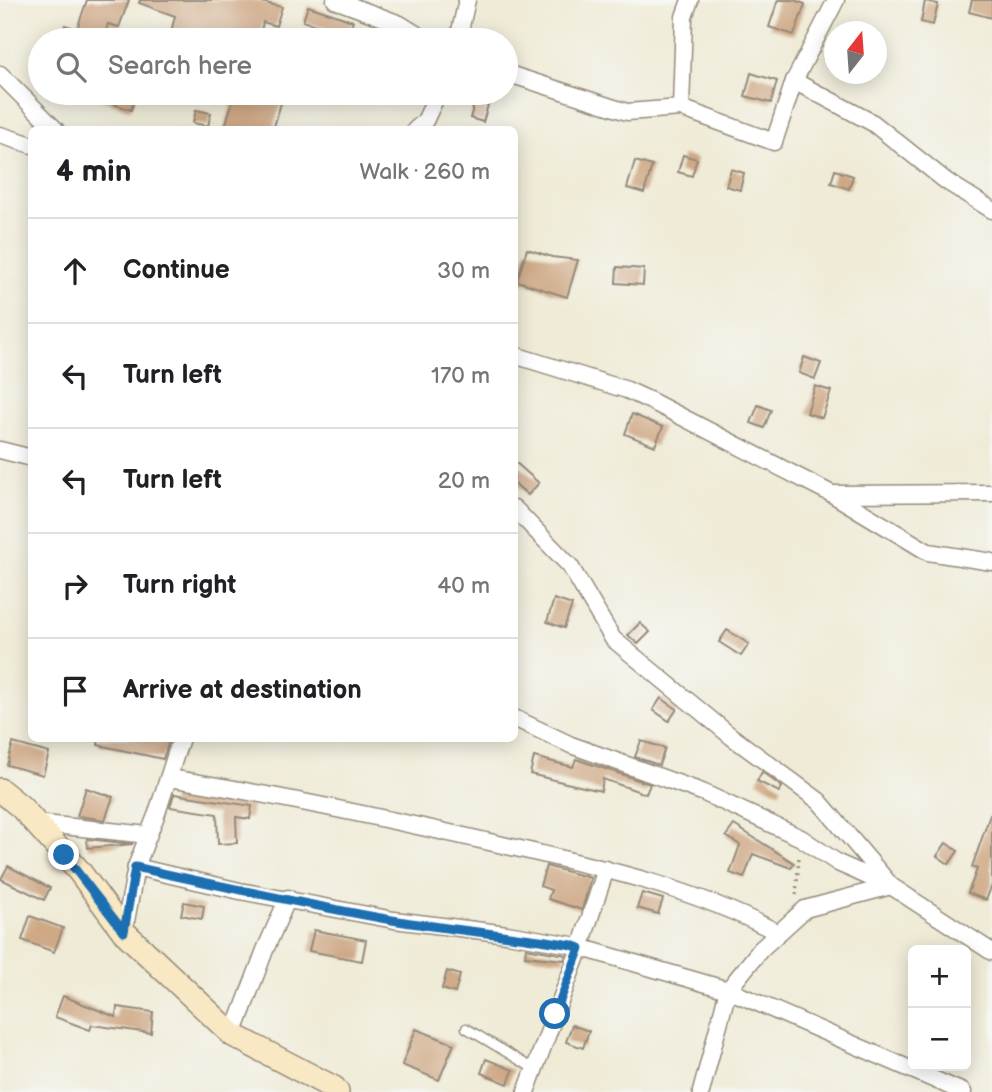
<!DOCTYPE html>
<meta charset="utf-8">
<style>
:root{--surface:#fff;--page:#f6f6f6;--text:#202124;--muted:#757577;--line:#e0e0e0}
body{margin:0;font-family:"Balsamiq Sans",sans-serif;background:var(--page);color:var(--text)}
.controls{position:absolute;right:21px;bottom:21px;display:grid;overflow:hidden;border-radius:10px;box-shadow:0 4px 18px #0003}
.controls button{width:63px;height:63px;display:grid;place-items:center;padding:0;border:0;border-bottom:2px solid var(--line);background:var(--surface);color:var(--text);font:35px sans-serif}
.compass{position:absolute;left:824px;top:21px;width:63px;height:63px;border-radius:50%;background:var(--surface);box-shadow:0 4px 18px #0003;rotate:17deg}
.stop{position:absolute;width:21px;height:21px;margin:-16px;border:5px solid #1f6fb2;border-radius:50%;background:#fff}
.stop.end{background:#1f6fb2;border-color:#fff;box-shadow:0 2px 7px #0008}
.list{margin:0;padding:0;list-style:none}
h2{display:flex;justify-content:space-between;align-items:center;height:91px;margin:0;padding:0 28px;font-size:30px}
h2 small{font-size:23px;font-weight:400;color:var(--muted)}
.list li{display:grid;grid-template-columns:46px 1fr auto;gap:21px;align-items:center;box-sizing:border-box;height:105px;padding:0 28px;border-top:2px solid var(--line)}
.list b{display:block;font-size:26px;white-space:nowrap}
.list em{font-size:23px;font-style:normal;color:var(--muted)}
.icon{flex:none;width:38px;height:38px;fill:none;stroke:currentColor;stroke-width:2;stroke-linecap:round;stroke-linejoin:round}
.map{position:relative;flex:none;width:992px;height:1092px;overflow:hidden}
.search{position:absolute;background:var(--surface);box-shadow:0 4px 18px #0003;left:28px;top:28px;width:490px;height:77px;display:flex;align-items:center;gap:18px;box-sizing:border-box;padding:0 24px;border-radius:38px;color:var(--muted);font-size:26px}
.panel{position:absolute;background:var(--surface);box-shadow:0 4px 18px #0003;left:28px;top:126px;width:490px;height:616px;border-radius:10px}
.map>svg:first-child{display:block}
.building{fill:#cfa986}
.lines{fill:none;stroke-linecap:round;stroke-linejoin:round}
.lane-casing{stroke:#958a7a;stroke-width:11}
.street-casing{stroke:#958a7a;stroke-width:19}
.secondary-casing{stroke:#958a7a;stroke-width:26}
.path{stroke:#958a7a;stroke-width:3.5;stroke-dasharray:2 5;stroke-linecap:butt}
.lane{stroke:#fff;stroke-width:8}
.street{stroke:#fff;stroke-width:16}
.secondary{stroke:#f8e8c3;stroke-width:23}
.route{stroke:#1f6fb2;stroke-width:9}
</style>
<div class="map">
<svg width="992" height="1092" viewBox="0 0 992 1092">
<rect width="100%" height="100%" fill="#f6f6f2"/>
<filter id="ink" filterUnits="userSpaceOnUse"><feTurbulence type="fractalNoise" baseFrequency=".0143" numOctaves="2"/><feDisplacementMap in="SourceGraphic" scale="14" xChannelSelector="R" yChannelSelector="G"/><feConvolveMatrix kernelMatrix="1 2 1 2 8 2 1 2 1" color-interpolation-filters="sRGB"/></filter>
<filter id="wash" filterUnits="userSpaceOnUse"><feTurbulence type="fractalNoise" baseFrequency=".00686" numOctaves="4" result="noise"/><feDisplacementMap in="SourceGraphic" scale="28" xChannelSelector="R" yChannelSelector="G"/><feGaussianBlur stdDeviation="1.57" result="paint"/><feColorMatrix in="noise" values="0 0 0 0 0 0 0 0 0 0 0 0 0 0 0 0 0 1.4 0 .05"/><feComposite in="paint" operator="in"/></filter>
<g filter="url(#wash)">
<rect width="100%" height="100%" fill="#efebd7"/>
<g id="blocks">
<g class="building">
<path d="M87 0H129L119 27 108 24 103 40H60L65 25 77 29Z"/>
<path d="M140 0H253L282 7 276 26 263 22 259 40H169L175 16 139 3Z"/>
<path d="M778 0H794L805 4 794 35 769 27Z"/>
<path d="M972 0H992V18L969 12Z"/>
<path d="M925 1 938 4 933 25 921 22Z"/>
<path d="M308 6 353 21 348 36 303 21Z"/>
<path d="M751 73 777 81 771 103 745 96Z"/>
<path d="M88 93H137L131 110 87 95Z"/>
<path d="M235 93H284L273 130H224Z"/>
<path d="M475 101 488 105 483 122 470 118Z"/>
<path d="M196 110 211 113 208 126 193 123Z"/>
<path d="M683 155 697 159 692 176 678 172Z"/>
<path d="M635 161 652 166 644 193 627 188Z"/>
<path d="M731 169 744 173 740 190 726 186Z"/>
<path d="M835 170 853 176 849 189 831 183Z"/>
<path d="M527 249 552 257 578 260 567 297 517 281Z"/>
<path d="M617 267 644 269 643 285 616 283Z"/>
<path d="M804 357 821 363 815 379 799 373Z"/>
<path d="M815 386 831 391 822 418 807 413Z"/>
<path d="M758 405 771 410 764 428 751 423Z"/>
<path d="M632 414 663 427 655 446 625 434Z"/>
<path d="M514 461 539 483 528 495 514 483Z"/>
<path d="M554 599 572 605 564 628 547 622Z"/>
<path d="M640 623 650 632 638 644 628 635Z"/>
<path d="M727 630 749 644 741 656 719 642Z"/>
<path d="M661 698 677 709 669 721 653 710Z"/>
<path d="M99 738H170L163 759 98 745Z"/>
<path d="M641 741 665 748 659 765 635 757Z"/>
<path d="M13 743 49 753 43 775 7 765Z"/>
<path d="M534 757 573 767 576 759 650 784 646 794 603 779 601 791 566 783 530 774Z"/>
<path d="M762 772 782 787 779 792 757 781Z"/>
<path d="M86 788 113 797 105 820 77 816Z"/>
<path d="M174 794 252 806 250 819 236 817 237 843 218 844 217 814 170 807Z"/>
<path d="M990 815H992V885L986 900 968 893 977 869 972 867Z"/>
<path d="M734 825 794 863 791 868 753 854 744 878 730 873 740 845 726 836Z"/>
<path d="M87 839 133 844 88 848Z"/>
<path d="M946 843 958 851 949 864 937 856Z"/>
<path d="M8 866 50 888 44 900 1 879Z"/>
<path d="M546 866 591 878 582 910 548 899 551 890 540 886Z"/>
<path d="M642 893 663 899 658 914 637 908Z"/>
<path d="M184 902 204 906 202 919 181 915Z"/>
<path d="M30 916 63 928 54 952 22 940Z"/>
<path d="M314 930 366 940 362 961 309 951Z"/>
<path d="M526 948 566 955 564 960 525 956Z"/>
<path d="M447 971 460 975 455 993 442 989Z"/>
<path d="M63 996 116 1017 117 1007 153 1012 151 1033 92 1025 90 1030 55 1017Z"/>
<path d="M572 1025 589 1031 583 1048 566 1042Z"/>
<path d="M416 1029 454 1044 439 1080 402 1065Z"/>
<path d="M486 1059 513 1070 508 1084 481 1073Z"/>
</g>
</g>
</g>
<g filter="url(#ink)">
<use href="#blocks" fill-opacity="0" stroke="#958a7a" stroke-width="2"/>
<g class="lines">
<g class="lane-casing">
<path id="lane" d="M466 1028 534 1069"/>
</g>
<g class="street-casing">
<g id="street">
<path d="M335 0 400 24 426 40"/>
<path d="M458 40 467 0"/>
<path d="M506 73 627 112 681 108 774 142 794 81 873 123 946 181 992 210"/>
<path d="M0 74 56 130"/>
<path d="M794 81 836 0"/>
<path d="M681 108 684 17 690 0"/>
<path d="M415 130 425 121 438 93"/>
<path d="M0 135 32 145"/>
<path d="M514 355 627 390 653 402 832 494 928 552 992 562"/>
<path d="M0 450 32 458"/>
<path d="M833 494 992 493"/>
<path d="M514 508 570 566 613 639 732 737 819 801 891 886 992 952"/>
<path d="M514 718 571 745 702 792 801 838 838 863 885 884"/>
<path d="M169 778C282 796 394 820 507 846 598 867 695 888 778 933"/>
<path d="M35 823 148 835"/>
<path d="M136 867 240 891 394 920 507 934 572 945 728 990 963 1092"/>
<path d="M124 932 136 867 157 813 181 738"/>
<path d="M233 1035 265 950 288 898"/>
<path d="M526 1092 580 948 606 869"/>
<path d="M701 1092 728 990 761 949 805 909 891 886"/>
</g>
</g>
<g class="secondary-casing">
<path id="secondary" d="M0 790 21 807 79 871 124 932 233 1035 334 1088 337 1092"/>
</g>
<path class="path" d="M796 895 799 857"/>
<use href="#lane" class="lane"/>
<use href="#street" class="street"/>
<use href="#secondary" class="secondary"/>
</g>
</g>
<g class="lines" filter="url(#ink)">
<path class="route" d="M64 855 124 932 135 867C221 886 306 905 392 920 452 930 512 935 572 945L580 948 555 1014"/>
</g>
</svg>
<div class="controls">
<button>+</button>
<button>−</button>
</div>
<svg class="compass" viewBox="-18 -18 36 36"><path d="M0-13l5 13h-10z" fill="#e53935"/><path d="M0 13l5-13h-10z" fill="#757577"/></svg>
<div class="stop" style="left:555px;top:1014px"></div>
<div class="stop end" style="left:64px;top:855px"></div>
<div class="search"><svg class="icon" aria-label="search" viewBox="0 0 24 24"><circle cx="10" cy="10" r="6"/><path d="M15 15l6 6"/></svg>Search here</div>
<section class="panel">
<h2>4 min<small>Walk · 260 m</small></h2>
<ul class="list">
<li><svg class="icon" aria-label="ahead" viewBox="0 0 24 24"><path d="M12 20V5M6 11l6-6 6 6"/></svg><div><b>Continue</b></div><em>30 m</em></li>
<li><svg class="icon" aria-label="left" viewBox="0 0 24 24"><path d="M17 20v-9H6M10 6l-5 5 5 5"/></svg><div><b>Turn left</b></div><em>170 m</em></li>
<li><svg class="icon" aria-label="left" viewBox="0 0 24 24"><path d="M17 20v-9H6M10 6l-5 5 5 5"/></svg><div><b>Turn left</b></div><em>20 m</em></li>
<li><svg class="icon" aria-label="right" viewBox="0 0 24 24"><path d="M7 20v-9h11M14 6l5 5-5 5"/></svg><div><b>Turn right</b></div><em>40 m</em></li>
<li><svg class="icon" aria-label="arrive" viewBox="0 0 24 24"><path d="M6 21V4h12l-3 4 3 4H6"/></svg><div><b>Arrive at destination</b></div></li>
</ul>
</section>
</div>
